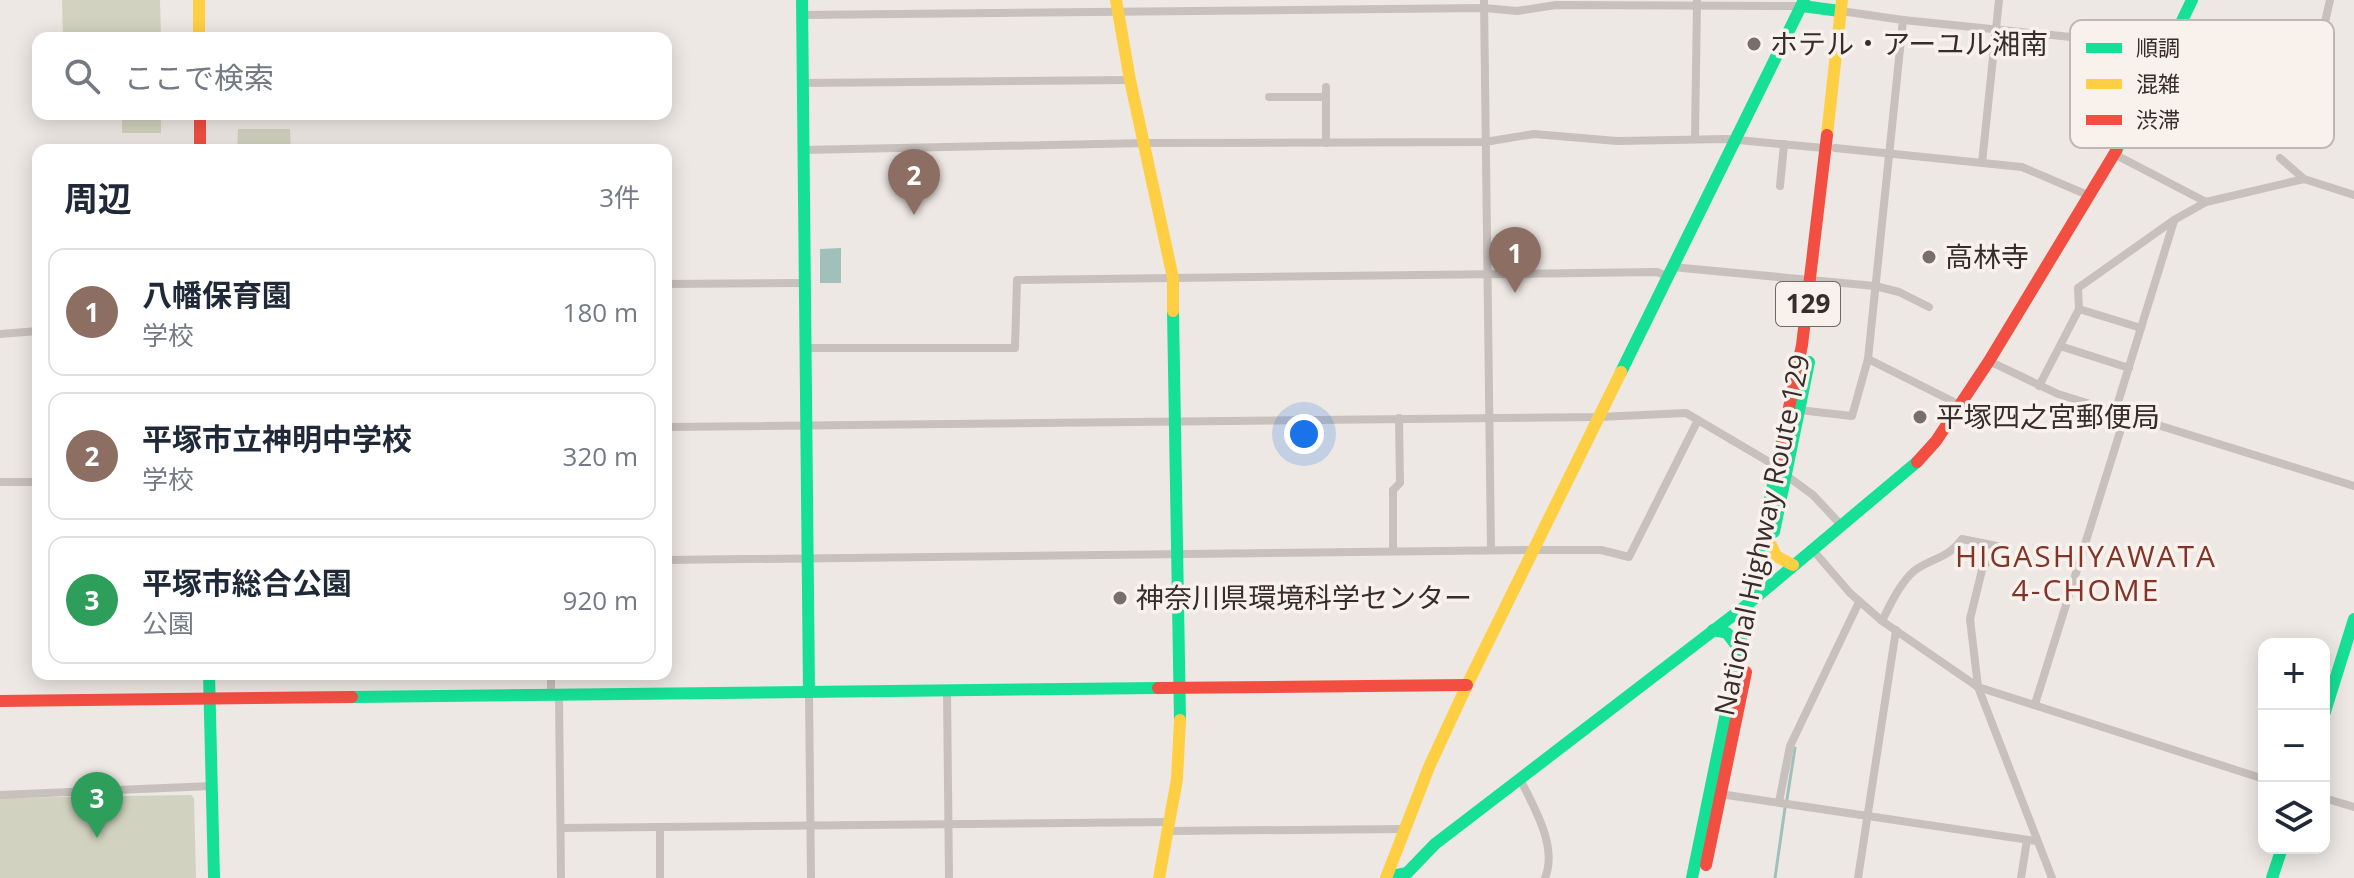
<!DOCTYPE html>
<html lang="ja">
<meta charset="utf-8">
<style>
:root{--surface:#fff;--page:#f6f6f7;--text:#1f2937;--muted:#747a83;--line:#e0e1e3;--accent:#2563eb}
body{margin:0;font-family:"Open Sans","Noto Sans JP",sans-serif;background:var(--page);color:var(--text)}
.controls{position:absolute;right:24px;bottom:24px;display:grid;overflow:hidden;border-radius:16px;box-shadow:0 4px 20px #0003}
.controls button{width:72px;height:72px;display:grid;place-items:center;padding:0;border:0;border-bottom:2px solid var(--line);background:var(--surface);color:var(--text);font:40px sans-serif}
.you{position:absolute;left:1304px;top:434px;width:28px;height:28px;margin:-20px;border:6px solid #fff;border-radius:50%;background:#1a73e8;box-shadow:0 0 0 12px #1a73e833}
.badge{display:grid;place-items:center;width:52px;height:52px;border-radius:50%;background:var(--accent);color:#fff;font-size:26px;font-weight:700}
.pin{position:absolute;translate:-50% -66px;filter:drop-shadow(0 2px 4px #0008)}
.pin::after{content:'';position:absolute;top:42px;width:28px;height:24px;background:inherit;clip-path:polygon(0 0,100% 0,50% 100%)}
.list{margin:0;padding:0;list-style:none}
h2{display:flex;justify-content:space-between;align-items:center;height:104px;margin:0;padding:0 32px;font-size:34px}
h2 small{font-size:26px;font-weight:400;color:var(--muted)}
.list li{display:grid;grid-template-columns:52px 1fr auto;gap:24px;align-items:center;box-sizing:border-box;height:128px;margin:0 16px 16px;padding:0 16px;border:2px solid var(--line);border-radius:16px}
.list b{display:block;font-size:30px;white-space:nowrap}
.list p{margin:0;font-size:26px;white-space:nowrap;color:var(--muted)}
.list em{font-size:26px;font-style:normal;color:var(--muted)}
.icon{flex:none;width:44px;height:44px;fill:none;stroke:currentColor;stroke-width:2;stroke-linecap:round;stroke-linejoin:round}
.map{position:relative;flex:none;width:2354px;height:878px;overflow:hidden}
.search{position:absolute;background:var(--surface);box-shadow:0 4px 20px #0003;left:32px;top:32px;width:640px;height:88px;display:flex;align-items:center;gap:20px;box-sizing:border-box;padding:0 28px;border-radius:16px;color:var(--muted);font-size:30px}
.panel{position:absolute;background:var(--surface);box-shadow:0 4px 20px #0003;left:32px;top:144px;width:640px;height:536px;border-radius:16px}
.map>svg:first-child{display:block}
.green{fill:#d1d2bf}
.water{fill:#a1bfbb}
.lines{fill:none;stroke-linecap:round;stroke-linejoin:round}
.stream{stroke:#a1bfbb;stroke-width:3}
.street{stroke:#c7c0bc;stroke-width:8}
.fast{stroke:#16e098;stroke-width:12}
.slow{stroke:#ffcf43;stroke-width:12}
.jam{stroke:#f24e42;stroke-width:12}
.poi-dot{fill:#786e6c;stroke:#f9f2ec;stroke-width:3}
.labels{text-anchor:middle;stroke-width:7;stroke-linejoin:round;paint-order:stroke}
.shield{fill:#f9f2ec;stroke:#726865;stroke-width:2}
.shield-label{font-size:26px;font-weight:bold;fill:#382d2b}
.poi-label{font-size:28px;fill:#382d2b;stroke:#f9f2ec;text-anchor:start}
.street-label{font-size:28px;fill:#382d2b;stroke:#f9f2ec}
.neighbourhood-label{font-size:30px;letter-spacing:2px;fill:#823429;stroke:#f9f2ec}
.key{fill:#f9f2ec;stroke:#bfb7b2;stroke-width:2}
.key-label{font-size:22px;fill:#382d2b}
</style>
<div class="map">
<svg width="2354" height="878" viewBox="0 0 2354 878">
<rect width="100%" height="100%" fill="#eee8e4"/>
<g class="green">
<path d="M62 0H160L161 38H63Z"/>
<rect x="122" y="114" width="39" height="19"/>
<path d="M238 129H290L291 150H237Z"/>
<path d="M191 795 194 798 196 878H0V798Z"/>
</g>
<path class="water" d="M841 248V283H820V249Z"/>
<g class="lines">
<g class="stream">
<path d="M1787 799 1795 748"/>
<path d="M1775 878 1785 808"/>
</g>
<g class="street">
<path d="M1484 0 1491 550"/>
<path d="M1841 11 1903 20 2169 47"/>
<path d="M802 15 1484 8 1517 11 1556 5 1802 6"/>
<path d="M803 83 1130 80"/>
<path d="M1326 87V143"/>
<path d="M1269 97H1326"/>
<path d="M2306 105 2330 0"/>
<path d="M2217 120 2228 87 2257 96 2265 72 2311 84"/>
<path d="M1695 139 1697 1"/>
<path d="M1835 148 2022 167 2090 196"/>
<path d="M803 150 1145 143 1485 142 1534 134 1617 141 1727 139 1824 148"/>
<path d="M2114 154 2206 202"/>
<path d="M2280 158 2304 179"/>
<path d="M1982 163 1999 0"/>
<path d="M1780 186 1784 144"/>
<path d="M1672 267 1875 286 1899 292 1929 307"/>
<path d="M666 284 805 283"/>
<path d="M2079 309 2141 328"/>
<path d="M0 334 38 331"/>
<path d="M2060 346 2129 368"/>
<path d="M805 348H1015L1017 280 1657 272 1667 276"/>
<path d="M1868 359 1960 405"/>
<path d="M1989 361 2058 394 2354 486"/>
<path d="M2039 386 2079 309 2078 288 2174 220 2206 202 2304 179 2354 195"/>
<path d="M1799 410 1852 416 1868 359 1903 20"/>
<path d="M2115 412 2174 221"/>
<path d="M666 427 1599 417 1686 413 1776 466"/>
<path d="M1787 476 1813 495 1841 525"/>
<path d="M0 482H38"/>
<path d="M1812 549 1850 593 1882 621 1978 687 2264 779"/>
<path d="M1393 551V490L1400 483 1399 418"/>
<path d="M666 560 1534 550H1601L1629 557 1698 420"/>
<path d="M1882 621C1890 605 1900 583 1914 571 1931 558 1948 559 1962 539L1997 546 1982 570 1970 619 1978 687 2052 878"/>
<path d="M551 674V695"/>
<path d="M947 691 949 878"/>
<path d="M809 692 811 878"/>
<path d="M559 695 561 878"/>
<path d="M2035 704 2125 416"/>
<path d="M1520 779C1534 807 1558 847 1545 878"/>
<path d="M1720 794 2036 841"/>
<path d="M0 795 211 786"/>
<path d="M2324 798 2354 807"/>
<path d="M1779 802 1790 746 1859 602"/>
<path d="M660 827V878"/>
<path d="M561 828 1169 822"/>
<path d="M1168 831 1405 829"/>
<path d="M1858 878 1896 630"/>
<path d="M2021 878 2027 840"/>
</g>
<g class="fast">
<path d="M802 0 809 692"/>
<path d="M1802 6 1840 11"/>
<path d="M2116 151 2149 90 2192 0"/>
<path d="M1173 311 1180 720"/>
<path d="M1621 372 1804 0"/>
<path d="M1774 532 1809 362"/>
<path d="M1713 630 1727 633 1740 650"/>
<path d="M209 674 214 878"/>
<path d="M352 697 1158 688"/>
<path d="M2324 715 2354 619"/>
<path d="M1387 877 1407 873 1435 844 1748 604 1917 462"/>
<path d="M1692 878 1776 470"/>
<path d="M2272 878 2282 848"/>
</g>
<g class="slow">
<path d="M199 0V38"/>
<path d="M1116 0 1130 80 1173 278V311"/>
<path d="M1827 135 1842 0"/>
<path d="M1771 545 1776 556 1793 565"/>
<path d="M1159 878 1177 779 1180 720"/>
<path d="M1386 878 1429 767 1467 685 1621 372"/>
</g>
<g class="jam">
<path d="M200 114V150"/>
<path d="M1917 462 1936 441 1989 361 2116 151"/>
<path d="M1776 470 1802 345 1827 135"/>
<path d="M1158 688 1467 685"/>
<path d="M0 701 352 697"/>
<path d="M1706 865 1746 672"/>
</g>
</g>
<g class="poi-dot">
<circle cx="1754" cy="44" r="8"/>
<circle cx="1929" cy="257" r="8"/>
<circle cx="1920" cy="417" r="8"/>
<circle cx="1120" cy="598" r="8"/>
</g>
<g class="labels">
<rect class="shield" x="1776" y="282" width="64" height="44" rx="6"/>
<g class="shield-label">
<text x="1808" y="313">129</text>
</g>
<g class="poi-label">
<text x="1770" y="54">ホテル・アーユル湘南</text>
<text x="1945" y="267">高林寺</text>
<text x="1936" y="427">平塚四之宮郵便局</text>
<text x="1136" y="608">神奈川県環境科学センター</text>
</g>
<g class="street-label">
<text transform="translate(1762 535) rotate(-78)" y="10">National Highway Route 129</text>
</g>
<g class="neighbourhood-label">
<text x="2086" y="567">HIGASHIYAWATA<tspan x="2086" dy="34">4-CHOME</tspan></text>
</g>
</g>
<rect x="2070" y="20" width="264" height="128" rx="12" class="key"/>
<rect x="2086" y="43" width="36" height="10" fill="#16e098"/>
<rect x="2086" y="79" width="36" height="10" fill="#ffcf43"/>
<rect x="2086" y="115" width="36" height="10" fill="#f24e42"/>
<g class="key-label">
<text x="2136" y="56">順調</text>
<text x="2136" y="92">混雑</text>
<text x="2136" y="128">渋滞</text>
</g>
</svg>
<div class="controls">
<button>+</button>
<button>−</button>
<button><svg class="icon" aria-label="layers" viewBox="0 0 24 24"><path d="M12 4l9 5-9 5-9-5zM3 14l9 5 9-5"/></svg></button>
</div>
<div class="you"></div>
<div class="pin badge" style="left:1515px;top:293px;background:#8d6e63">1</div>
<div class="pin badge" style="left:914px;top:215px;background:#8d6e63">2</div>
<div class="pin badge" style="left:97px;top:838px;background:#2e9e5b">3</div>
<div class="search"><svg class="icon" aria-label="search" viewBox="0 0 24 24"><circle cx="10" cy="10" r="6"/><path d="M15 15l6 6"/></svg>ここで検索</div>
<section class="panel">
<h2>周辺<small>3件</small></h2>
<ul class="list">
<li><span class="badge" style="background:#8d6e63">1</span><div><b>八幡保育園</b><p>学校</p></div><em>180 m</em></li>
<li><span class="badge" style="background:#8d6e63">2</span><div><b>平塚市立神明中学校</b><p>学校</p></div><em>320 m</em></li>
<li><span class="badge" style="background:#2e9e5b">3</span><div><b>平塚市総合公園</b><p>公園</p></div><em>920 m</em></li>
</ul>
</section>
</div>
